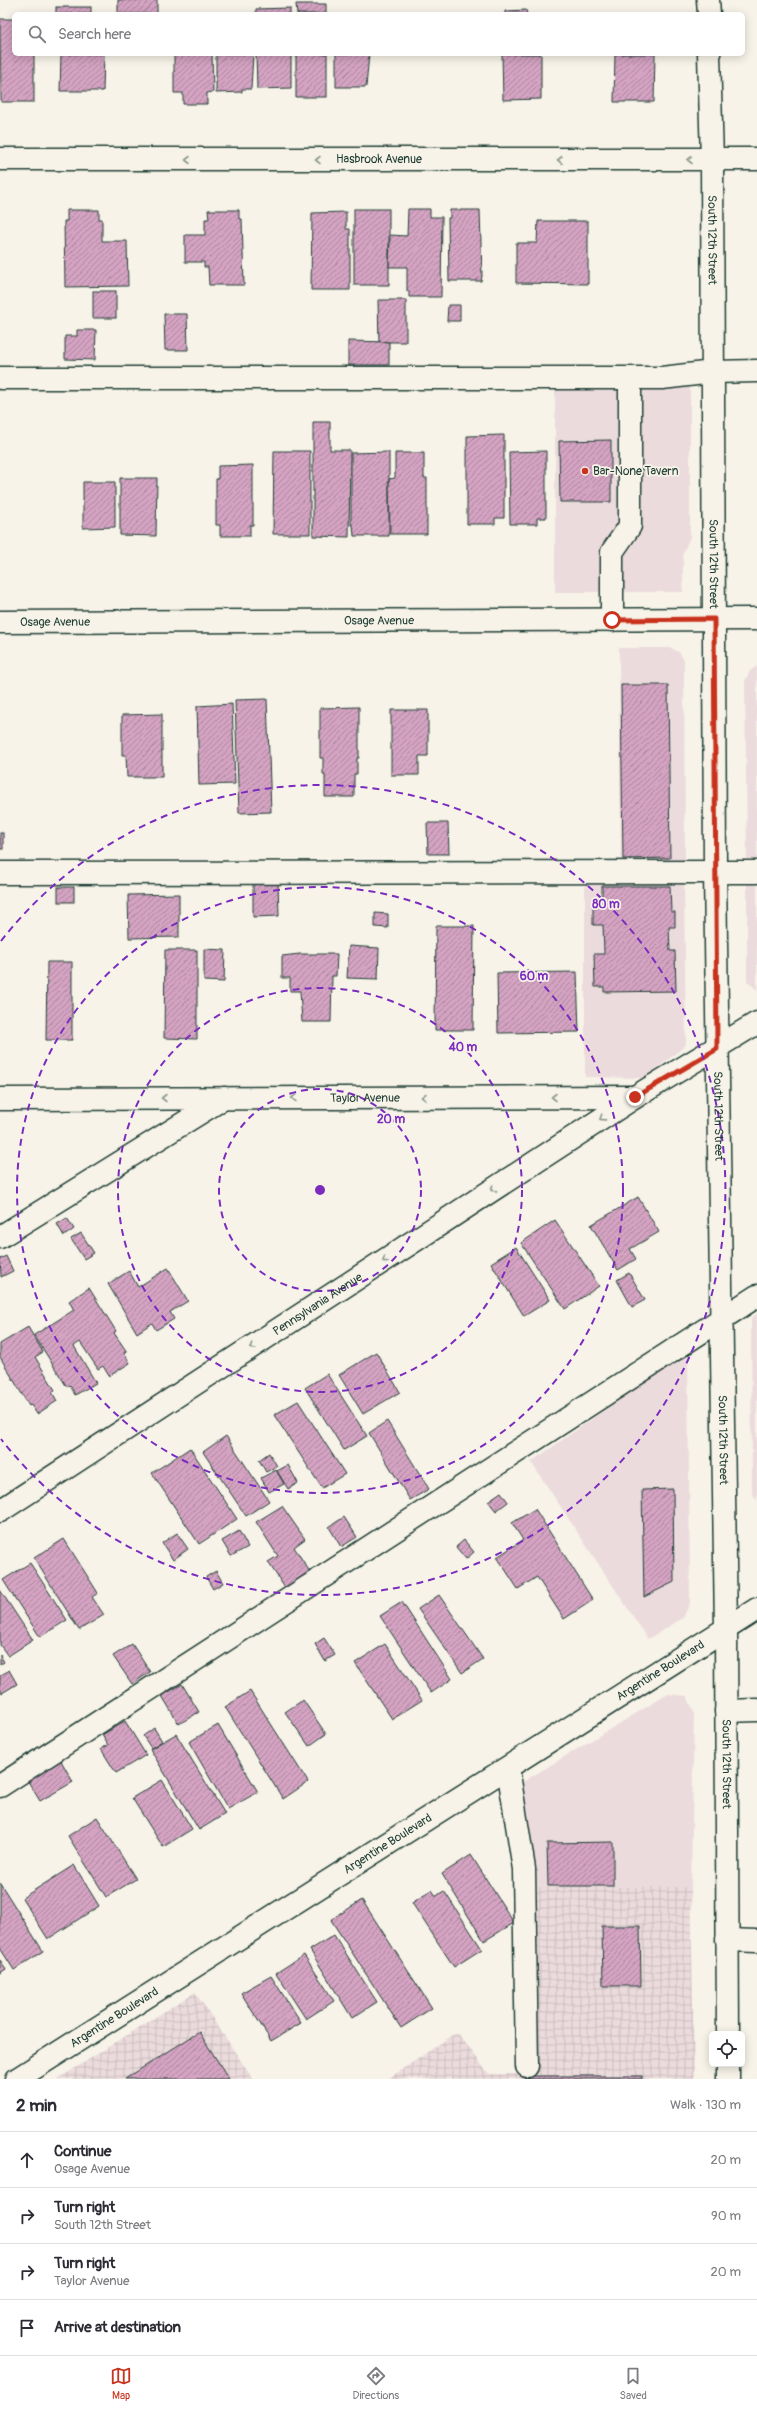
<!DOCTYPE html>
<meta charset="utf-8">
<style>
:root{--surface:#fff;--page:#f7f7f7;--text:#2b2b33;--muted:#7c7c81;--line:#e1e1e2;--accent:#c8321e}
body{margin:0;font-family:Pangolin,sans-serif;background:var(--page);color:var(--text)}
.controls{position:absolute;right:12px;bottom:12px;display:grid;overflow:hidden;border-radius:6px;box-shadow:0 2px 10px #0003}
.controls button{width:36px;height:36px;display:grid;place-items:center;padding:0;border:0;border-bottom:1px solid var(--line);background:var(--surface);color:var(--text);font:20px sans-serif}
.stop{position:absolute;width:12px;height:12px;margin:-9px;border:3px solid #c8321e;border-radius:50%;background:#fff}
.stop.end{background:#c8321e;border-color:#fff;box-shadow:0 1px 4px #0008}
.list{margin:0;padding:0;list-style:none}
h2{display:flex;justify-content:space-between;align-items:center;height:52px;margin:0;padding:0 16px;font-size:17px}
h2 small{font-size:13px;font-weight:400;color:var(--muted)}
.list li{display:grid;grid-template-columns:26px 1fr auto;gap:12px;align-items:center;box-sizing:border-box;height:56px;padding:0 16px;border-top:1px solid var(--line)}
.list b{display:block;font-size:15px;white-space:nowrap}
.list p{margin:0;font-size:13px;white-space:nowrap;color:var(--muted)}
.list em{font-size:13px;font-style:normal;color:var(--muted)}
.icon{flex:none;width:22px;height:22px;fill:none;stroke:currentColor;stroke-width:2;stroke-linecap:round;stroke-linejoin:round}
.map{position:relative;flex:none;width:757px;height:2079px;overflow:hidden}
.search{position:absolute;background:var(--surface);box-shadow:0 2px 10px #0003;left:12px;right:12px;top:12px;height:44px;display:flex;align-items:center;gap:10px;box-sizing:border-box;padding:0 14px;border-radius:6px;color:var(--muted);font-size:15px}
.sheet{height:276px;background:var(--surface)}
nav{display:flex;justify-content:space-around;align-items:center;box-sizing:border-box;height:56px;border-top:1px solid var(--line);background:var(--surface);font-size:11px;color:var(--muted)}
nav a{display:grid;justify-items:center;gap:2px}
nav .on{color:var(--accent)}
.map>svg:first-child{display:block}
.built{fill:#ecdbdd}
.industrial{fill:url(#industrial-grid)}
.building{fill:url(#building-hatch);stroke:#1f3d34}
.lines{fill:none;stroke-linecap:round;stroke-linejoin:round}
.minor-casing{stroke:#1f3d34;stroke-width:25}
.minor{stroke:#f7f3e8;stroke-width:22}
.oneway{stroke:#8b988e}
.route{stroke:#c8321e;stroke-width:5}
.ring{fill:none;stroke:#7b2cbf;stroke-width:2;stroke-dasharray:7 5}
.poi-dot{fill:#c8321e;stroke:#f7f3e8;stroke-width:1.5}
.labels{text-anchor:middle;stroke-width:3.5;stroke-linejoin:round;paint-order:stroke}
.street-label{font-size:12px;fill:#1f3d34;stroke:#f7f3e8}
.poi-label{font-size:12px;fill:#1f3d34;stroke:#f7f3e8;text-anchor:start}
.centre{fill:#7b2cbf;stroke:#f7f3e8;stroke-width:2}
.ring-label{font-size:12px;text-anchor:middle;font-weight:bold;fill:#7b2cbf;stroke:#f7f3e8;stroke-width:3.5;stroke-linejoin:round;paint-order:stroke}
</style>
<div class="map">
<svg width="757" height="2079" viewBox="0 0 757 2079">
<defs>
<pattern id="industrial-grid" width="8" height="8" patternUnits="userSpaceOnUse"><rect width="8" height="8" fill="#ecdbdd"/><path d="M0 4h8M4 0v8" fill="none" stroke="#cabdbe"/></pattern>
<pattern id="building-hatch" width="6" height="6" patternUnits="userSpaceOnUse"><rect width="6" height="6" fill="#d4a3c2"/><path d="M-1 1l2-2M0 6l6-6M5 7l2-2" fill="none" stroke="#ab869e"/></pattern>
</defs>
<rect width="100%" height="100%" fill="#f7f3e8"/>
<filter id="ink" filterUnits="userSpaceOnUse"><feTurbulence type="fractalNoise" baseFrequency=".025" numOctaves="2"/><feDisplacementMap in="SourceGraphic" scale="8" xChannelSelector="R" yChannelSelector="G"/><feConvolveMatrix kernelMatrix="1 2 1 2 8 2 1 2 1" color-interpolation-filters="sRGB"/></filter>
<g filter="url(#ink)">
<g class="built">
<path d="M690 387V537L683 553V592H555V388Z"/>
<path d="M619 648H671L679 652 684 660 685 865H621Z"/>
<path d="M757 666V859H747L745 681 750 671Z"/>
<path d="M684 879 686 1045 645 1078 585 1077V880Z"/>
<path d="M747 882H757V990L747 981Z"/>
<path d="M757 1314V1501L752 1493 751 1318Z"/>
<path d="M688 1351 690 1603 683 1618 648 1639 531 1462Z"/>
<path d="M668 1694 687 1696 694 1712 691 1887H531L521 1783Z"/>
</g>
<g class="industrial">
<path d="M531 1887H691L694 2079H388L457 2032 489 2074H522Z"/>
<path d="M195 1992 253 2079H58Z"/>
</g>
<g class="building">
<rect x="118" y="0" width="39" height="14"/>
<path d="M296 4H326V14H297Z"/>
<rect x="56" y="7" width="35" height="7"/>
<path d="M290 8V14H256V9Z"/>
<path d="M526 10 527 14H505V11Z"/>
<path d="M0 19H14V54H34V102H1Z"/>
<path d="M61 54H104L103 91H60Z"/>
<path d="M174 54H212L213 92 207 93V104H183V93H174Z"/>
<path d="M216 54H253L251 89H242V92L216 93Z"/>
<path d="M256 54H291V88L257 89Z"/>
<rect x="296" y="54" width="31" height="43"/>
<path d="M336 54H369L366 87H336Z"/>
<path d="M502 54H541V99L503 100Z"/>
<path d="M615 54H655L654 102H614Z"/>
<rect x="354" y="209" width="35" height="76"/>
<path d="M408 209H430V217H442L441 297H409V291H407V267H389L390 235 407 236Z"/>
<path d="M67 210H99V219H102V241H127L128 286 65 287 64 221H67Z"/>
<path d="M208 210H239V219H242L244 285H209L208 267H204V262H185V235H205V219H209Z"/>
<path d="M450 210H480L482 276 481 281H449L448 218H450Z"/>
<path d="M346 212V229H350V290H311L312 213Z"/>
<path d="M538 221H588V284L516 283V243H537Z"/>
<rect x="93" y="291" width="23" height="27"/>
<path d="M378 300H406V342H379Z"/>
<path d="M448 305H460V321H447Z"/>
<path d="M164 314H187L188 350H165Z"/>
<path d="M77 330H96L95 360 65 359V336H77Z"/>
<path d="M348 341 389 342V365H348Z"/>
<path d="M313 422H330V450H350L349 537 313 536Z"/>
<path d="M504 435V518H495V524H467V436Z"/>
<path d="M611 440V502H560L559 441Z"/>
<path d="M274 451H310V534H273Z"/>
<path d="M546 451V518H537V524H510L509 452Z"/>
<path d="M389 452V536H354L353 525H351V453Z"/>
<path d="M395 453H424V478H427V534H390L389 479 395 478Z"/>
<path d="M253 465V525H250V536H220V525H216V479H218V466Z"/>
<path d="M120 478H157L156 536 120 535Z"/>
<path d="M83 482H115V527L83 528Z"/>
<path d="M621 685H668L670 858 623 859Z"/>
<path d="M267 699 271 812 239 813 235 700Z"/>
<path d="M232 704 235 784 199 785 197 706Z"/>
<path d="M359 707V758H357V774H354V797H325V774H323V758H320V708Z"/>
<path d="M391 710H428V756H419V775H391Z"/>
<path d="M162 714V777H127L126 755H122V715Z"/>
<path d="M427 823H448L449 854H428Z"/>
<rect x="0" y="833" width="3" height="16"/>
<path d="M278 881 279 916 253 917V882Z"/>
<path d="M602 886H670L671 912H675V927H669L670 951H675L676 991 604 992V987H595L594 954H604V951L603 925H593V905H602Z"/>
<rect x="58" y="887" width="16" height="15"/>
<path d="M179 894V937L129 938 128 895Z"/>
<path d="M375 913 388 914V928L375 927Z"/>
<path d="M436 926H474L473 1030H435Z"/>
<path d="M349 946 379 948 378 979 347 978Z"/>
<path d="M204 949 225 950 224 982 204 981Z"/>
<path d="M165 950H197V1039L164 1038Z"/>
<path d="M300 954H337L336 976H332L331 1022H302L300 991H290V978H282V956Z"/>
<path d="M47 962H72V1040H46Z"/>
<path d="M577 972 579 1032 498 1033 497 973Z"/>
<path d="M638 1197 659 1232 630 1249 636 1259 618 1270 591 1225Z"/>
<path d="M67 1218 74 1229 64 1236 57 1224Z"/>
<path d="M555 1220 599 1286 565 1309 521 1243Z"/>
<path d="M81 1233 94 1253 84 1259 71 1239Z"/>
<path d="M516 1247 550 1300 524 1316 491 1263Z"/>
<path d="M6 1256 13 1271 1 1277 0 1259Z"/>
<path d="M168 1268 188 1301 170 1312 174 1319 156 1330 152 1323 137 1333 108 1284 129 1271 138 1287Z"/>
<path d="M629 1273 645 1300 632 1307 617 1280Z"/>
<path d="M89 1288 116 1331 114 1333 127 1352 124 1353 130 1363 109 1376 103 1366 98 1369 80 1342 74 1346 96 1383 75 1395 70 1385 67 1387 34 1335 74 1310 69 1301Z"/>
<path d="M28 1327 43 1352 35 1357 55 1390 52 1392 57 1401 37 1414 31 1405 29 1406 0 1357V1344Z"/>
<path d="M376 1352 400 1392 363 1414 339 1375Z"/>
<path d="M327 1374 367 1436 344 1450 305 1388Z"/>
<path d="M298 1401 345 1474 322 1488 274 1415Z"/>
<path d="M387 1421 429 1489 410 1500 369 1433Z"/>
<path d="M226 1436 269 1501 246 1516 203 1452Z"/>
<path d="M190 1448 237 1519 199 1544 152 1473Z"/>
<path d="M269 1453 277 1466 266 1472 259 1460Z"/>
<path d="M288 1465 298 1483 288 1489 277 1471Z"/>
<path d="M276 1470 284 1484 269 1492 261 1478Z"/>
<path d="M673 1489 674 1582 644 1597 642 1490Z"/>
<path d="M501 1492 508 1502 496 1511 488 1501Z"/>
<path d="M282 1506 305 1539 294 1547 310 1572 285 1588 268 1562 278 1556 256 1522Z"/>
<path d="M535 1509 593 1600 564 1619 537 1577 518 1589 497 1557 523 1540 512 1523Z"/>
<path d="M344 1517 357 1537 341 1547 329 1527Z"/>
<path d="M239 1531 248 1547 231 1556 222 1541Z"/>
<path d="M177 1533 188 1549 173 1560 162 1543Z"/>
<path d="M64 1539 98 1593 92 1597 104 1615 79 1630 34 1558Z"/>
<path d="M464 1540 474 1552 466 1559 456 1547Z"/>
<path d="M30 1563 67 1620 40 1637 3 1580Z"/>
<path d="M216 1571 223 1583 213 1589 206 1577Z"/>
<path d="M0 1590 33 1640 8 1656 0 1645Z"/>
<path d="M439 1595 483 1659 462 1673 418 1609Z"/>
<path d="M402 1602 452 1679 431 1693 380 1616Z"/>
<path d="M324 1638 335 1655 325 1661 315 1644Z"/>
<path d="M132 1644 150 1672 132 1684 113 1656Z"/>
<path d="M385 1644 422 1700 392 1719 355 1663Z"/>
<path d="M0 1655 4 1662 0 1665Z"/>
<path d="M9 1670 17 1684 2 1693 0 1689V1676Z"/>
<path d="M182 1684 199 1712 179 1724 162 1696Z"/>
<path d="M250 1691 308 1782 283 1799 225 1707Z"/>
<path d="M303 1700 326 1734 309 1746 285 1712Z"/>
<path d="M125 1721 146 1755 116 1773 101 1749 108 1745 102 1735Z"/>
<path d="M218 1725 258 1792 228 1809 189 1742Z"/>
<path d="M154 1728 162 1741 151 1748 143 1736Z"/>
<path d="M176 1734 225 1814 199 1830 150 1749Z"/>
<path d="M60 1759 73 1782 40 1801 26 1778Z"/>
<path d="M162 1780 192 1829 163 1847 132 1798Z"/>
<path d="M97 1817 136 1879 106 1897 68 1836Z"/>
<path d="M613 1842V1886H548L547 1843Z"/>
<path d="M471 1855 514 1923 484 1941 442 1874Z"/>
<path d="M74 1865 99 1906 48 1939 22 1898Z"/>
<path d="M0 1883 43 1951 14 1970 0 1948Z"/>
<path d="M432 1890 436 1896 444 1891 482 1949 454 1967 412 1903Z"/>
<path d="M362 1900 432 2008 401 2028 331 1920Z"/>
<path d="M602 1926H640L641 1986H603Z"/>
<path d="M334 1935 377 2002 352 2018 310 1950Z"/>
<path d="M304 1955 334 2001 306 2019 276 1973Z"/>
<path d="M0 1960 6 1969 0 1973Z"/>
<path d="M271 1976 301 2023 271 2041 241 1993Z"/>
<path d="M199 2032 229 2079H125Z"/>
<rect x="529" y="2076" width="113" height="3"/>
</g>
<g class="lines">
<g class="minor-casing">
<g id="minor">
<path d="M708 0 709 14"/>
<path id="s1" d="M709 54 712 160 715 872 726 1630 728 2034"/>
<path id="s2" d="M0 159H757"/>
<path d="M0 378H662L713 372 757 371"/>
<path d="M612 620V552L630 526V378"/>
<path id="s3" d="M0 622 757 619"/>
<path d="M0 873 757 872"/>
<path id="s4" d="M0 1099 635 1097"/>
<path d="M0 1237 224 1098"/>
<path id="s5" d="M0 1511 635 1097 757 1023"/>
<path d="M726 1711 757 1710"/>
<path d="M508 1768 524 1869 527 2066"/>
<path d="M0 1786 757 1296"/>
<path d="M727 1940 757 1941"/>
<path d="M728 2064V2079"/>
<path id="s6" d="M17 2079 757 1609"/>
</g>
</g>
<use href="#minor" class="minor"/>
</g>
<defs><path id="oneway-chevron" d="M-2-3.5L2.5 0L-2 3.5" fill="none" stroke-width="1.6" stroke-linecap="round" stroke-linejoin="round"/></defs>
<g class="oneway">
<use href="#oneway-chevron" transform="translate(188 160) rotate(-180)"/>
<use href="#oneway-chevron" transform="translate(318 160) rotate(-180)"/>
<use href="#oneway-chevron" transform="translate(560 160) rotate(-180)"/>
<use href="#oneway-chevron" transform="translate(690 160) rotate(-180)"/>
<use href="#oneway-chevron" transform="translate(424 1097) rotate(180)"/>
<use href="#oneway-chevron" transform="translate(554 1097) rotate(180)"/>
<use href="#oneway-chevron" transform="translate(164 1098) rotate(180)"/>
<use href="#oneway-chevron" transform="translate(294 1098) rotate(180)"/>
<use href="#oneway-chevron" transform="translate(602 1118) rotate(147)"/>
<use href="#oneway-chevron" transform="translate(493 1189) rotate(147)"/>
<use href="#oneway-chevron" transform="translate(385 1260) rotate(147)"/>
<use href="#oneway-chevron" transform="translate(252 1347) rotate(147)"/>
</g>
</g>
<g class="lines" filter="url(#ink)">
<path class="route" d="M612 620 714 619 717 1049 635 1097"/>
</g>
<g class="ring">
<circle cx="320" cy="1190" r="101"/>
<circle cx="320" cy="1190" r="202"/>
<circle cx="320" cy="1190" r="303"/>
<path d="M1 941A405 405 0 1 1 1 1439"/>
</g>
<circle class="poi-dot" cx="585" cy="471" r="4"/>
<g class="labels">
<g class="street-label">
<text dy="4" stroke="none"><textPath href="#s2" startOffset="379">Hasbrook Avenue</textPath></text>
<text dy="4" stroke="none"><textPath href="#s1" startOffset="186">South 12th Street</textPath></text>
<text dy="4" stroke="none"><textPath href="#s1" startOffset="510">South 12th Street</textPath></text>
<text dy="4" stroke="none"><textPath href="#s3" startOffset="379">Osage Avenue</textPath></text>
<text dy="4" stroke="none"><textPath href="#s3" startOffset="55">Osage Avenue</textPath></text>
<text dy="4" stroke="none"><textPath href="#s4" startOffset="365">Taylor Avenue</textPath></text>
<text dy="4" stroke="none"><textPath href="#s1" startOffset="1062">South 12th Street</textPath></text>
<text dy="4" stroke="none"><textPath href="#s5" startOffset="379">Pennsylvania Avenue</textPath></text>
<text dy="4" stroke="none"><textPath href="#s1" startOffset="1386">South 12th Street</textPath></text>
<text dy="4" stroke="none"><textPath href="#s6" startOffset="762">Argentine Boulevard</textPath></text>
<text dy="4" stroke="none"><textPath href="#s1" startOffset="1710">South 12th Street</textPath></text>
<text dy="4" stroke="none"><textPath href="#s6" startOffset="439">Argentine Boulevard</textPath></text>
<text dy="4" stroke="none"><textPath href="#s6" startOffset="115">Argentine Boulevard</textPath></text>
</g>
<g class="poi-label">
<text x="593" y="475">Bar-None Tavern</text>
</g>
</g>
<circle cx="320" cy="1190" r="6" class="centre"/>
<g class="ring-label">
<text x="606" y="908">80 m</text>
<text x="534" y="980">60 m</text>
<text x="463" y="1051">40 m</text>
<text x="391" y="1123">20 m</text>
</g>
</svg>
<div class="controls">
<button><svg class="icon" aria-label="locate" viewBox="0 0 24 24"><circle cx="12" cy="12" r="6"/><path d="M12 2v4M12 18v4M2 12h4M18 12h4"/></svg></button>
</div>
<div class="stop" style="left:612px;top:620px"></div>
<div class="stop end" style="left:635px;top:1097px"></div>
<div class="search"><svg class="icon" aria-label="search" viewBox="0 0 24 24"><circle cx="10" cy="10" r="6"/><path d="M15 15l6 6"/></svg>Search here</div>
</div>
<section class="sheet">
<h2>2 min<small>Walk · 130 m</small></h2>
<ul class="list">
<li><svg class="icon" aria-label="ahead" viewBox="0 0 24 24"><path d="M12 20V5M6 11l6-6 6 6"/></svg><div><b>Continue</b><p>Osage Avenue</p></div><em>20 m</em></li>
<li><svg class="icon" aria-label="right" viewBox="0 0 24 24"><path d="M7 20v-9h11M14 6l5 5-5 5"/></svg><div><b>Turn right</b><p>South 12th Street</p></div><em>90 m</em></li>
<li><svg class="icon" aria-label="right" viewBox="0 0 24 24"><path d="M7 20v-9h11M14 6l5 5-5 5"/></svg><div><b>Turn right</b><p>Taylor Avenue</p></div><em>20 m</em></li>
<li><svg class="icon" aria-label="arrive" viewBox="0 0 24 24"><path d="M6 21V4h12l-3 4 3 4H6"/></svg><div><b>Arrive at destination</b></div></li>
</ul>
</section>
<nav>
<a class="on"><svg class="icon" aria-label="map" viewBox="0 0 24 24"><path d="M3 6l6-2 6 2 6-2v14l-6 2-6-2-6 2zM9 4v14M15 6v14"/></svg>Map</a>
<a><svg class="icon" aria-label="directions" viewBox="0 0 24 24"><path d="M12 3l9 9-9 9-9-9zM9 14v-3h6M13 9l2 2-2 2"/></svg>Directions</a>
<a><svg class="icon" aria-label="saved" viewBox="0 0 24 24"><path d="M7 4h10v16l-5-4-5 4z"/></svg>Saved</a>
</nav>
